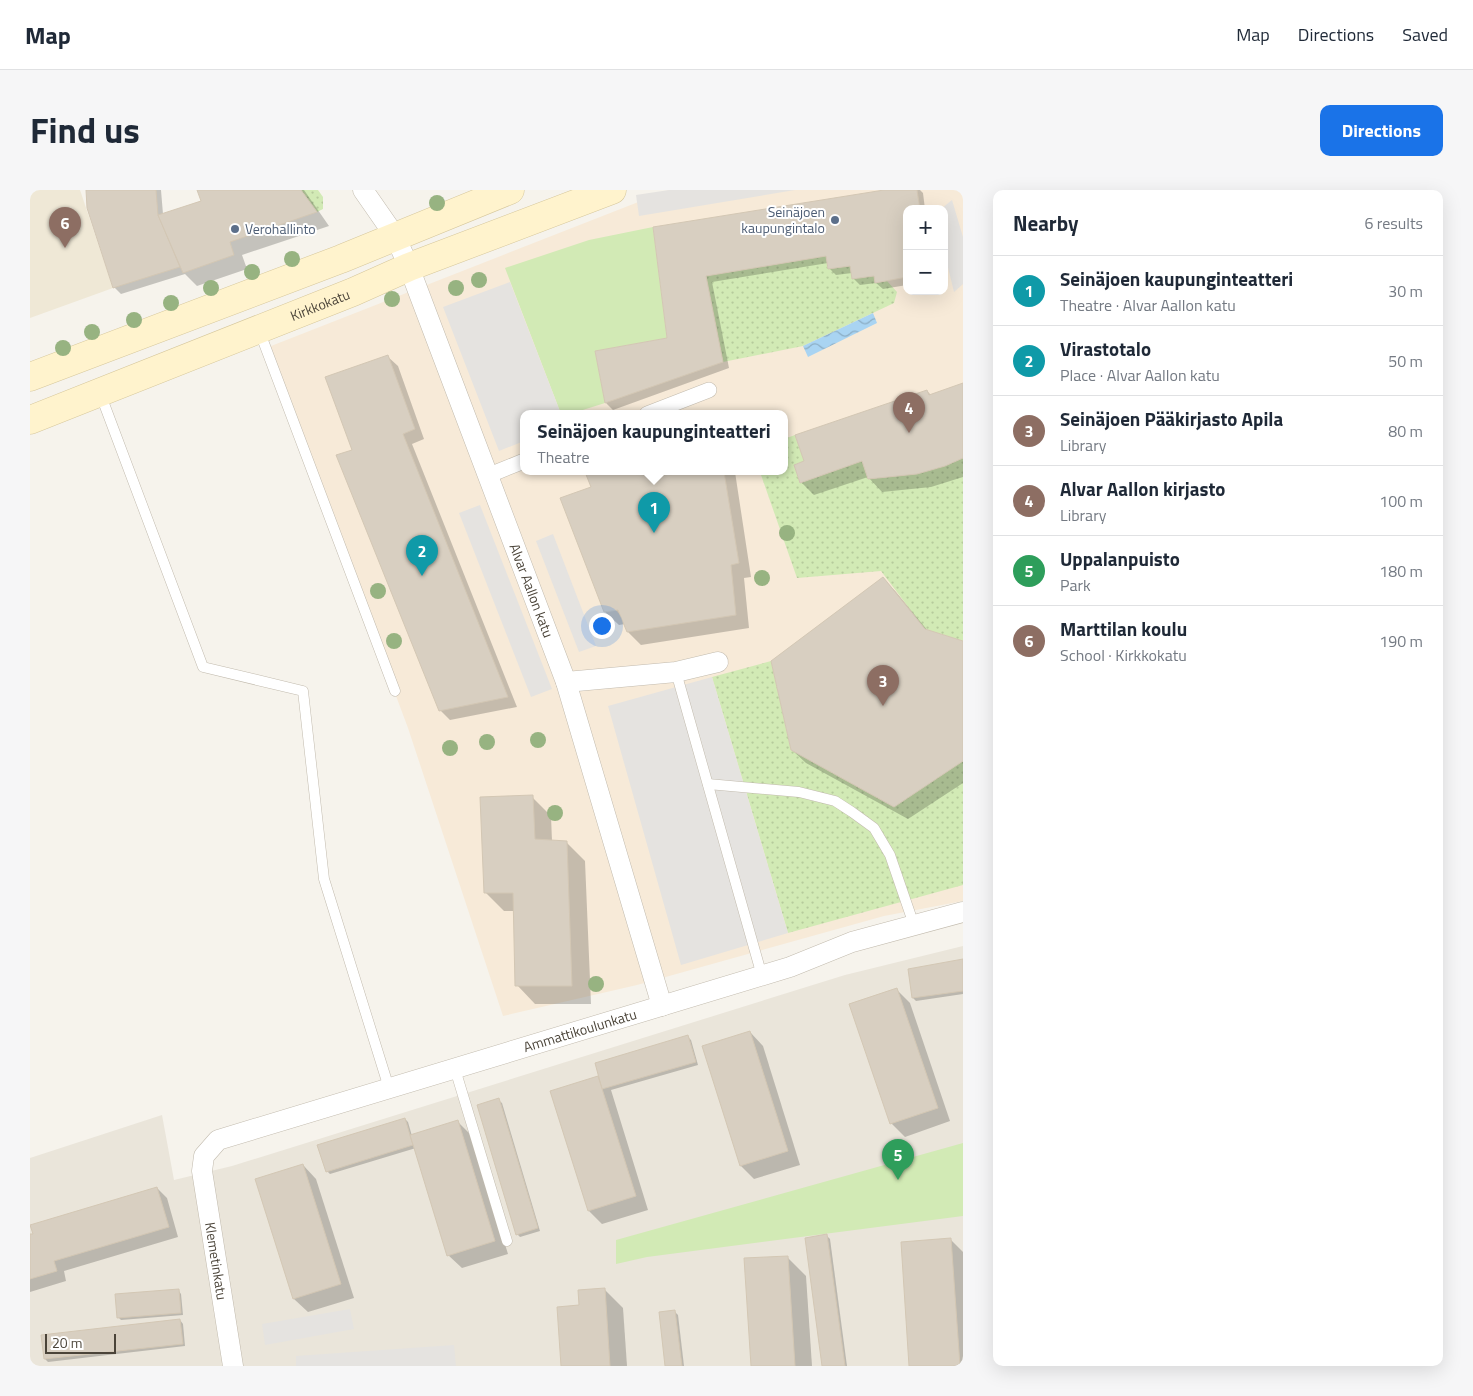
<!DOCTYPE html>
<meta charset="utf-8">
<style>
:root{--surface:#fff;--page:#f6f6f7;--text:#1f2937;--muted:#747a83;--line:#e0e1e3;--accent:#1a73e8}
body{margin:0;font-family:"Titillium Web",sans-serif;background:var(--page);color:var(--text)}
.controls{position:absolute;right:15px;top:15px;display:grid;overflow:hidden;border-radius:10px;box-shadow:0 5px 20px #0002}
.controls button{width:45px;height:45px;display:grid;place-items:center;padding:0;border:0;border-bottom:1px solid var(--line);background:var(--surface);color:var(--text);font:25px sans-serif}
.scale{position:absolute;left:15px;bottom:12px;width:71px;box-sizing:border-box;padding-left:5px;border:2px solid #4b4439;border-top:0;font-size:14px;line-height:18px;white-space:nowrap;color:#4b4439;-webkit-text-stroke:4px #fff;paint-order:stroke}
.you{position:absolute;left:571px;top:435px;width:18px;height:18px;margin:-12px;border:4px solid #fff;border-radius:50%;background:#1a73e8;box-shadow:0 0 0 8px #1a73e833}
.badge{display:grid;place-items:center;width:32px;height:32px;border-radius:50%;background:var(--accent);color:#fff;font-size:16px;font-weight:700}
.pin{position:absolute;translate:-50% -41px;filter:drop-shadow(0 1px 2px #0008)}
.pin::after{content:'';position:absolute;top:26px;width:18px;height:15px;background:inherit;clip-path:polygon(0 0,100% 0,50% 100%)}
.popup{position:absolute;left:490px;top:220px;width:268px;height:65px;box-sizing:border-box;display:grid;place-content:center;border-radius:10px;background:var(--surface);filter:drop-shadow(0 1px 4px #0005);font-size:16px;white-space:nowrap;color:var(--muted)}
.popup b{font-size:19px;color:var(--text)}
.popup::after{content:'';position:absolute;left:50%;top:100%;margin-left:-10px;border:10px solid transparent;border-top-color:var(--surface)}
.list{margin:0;padding:0;list-style:none}
h2{display:flex;justify-content:space-between;align-items:center;height:65px;margin:0;padding:0 20px;font-size:21px}
h2 small{font-size:16px;font-weight:400;color:var(--muted)}
.list li{display:grid;grid-template-columns:32px 1fr auto;gap:15px;align-items:center;box-sizing:border-box;height:70px;padding:0 20px;border-top:1px solid var(--line)}
.list b{display:block;font-size:19px;white-space:nowrap}
.list p{margin:0;font-size:16px;white-space:nowrap;color:var(--muted)}
.list em{font-size:16px;font-style:normal;color:var(--muted)}
.map{position:relative;flex:none;width:933px;height:1176px;overflow:hidden;border-radius:10px}
header{display:flex;align-items:center;gap:30px;box-sizing:border-box;height:70px;padding:0 25px;background:var(--surface);border-bottom:1px solid var(--line)}
header strong{font-size:24px}
nav{display:flex;gap:28px;margin-inline-start:auto;font-size:18px}
.intro{display:flex;align-items:center;justify-content:space-between;box-sizing:border-box;height:120px;padding:0 30px}
h1{margin:0;font-size:35px}
.button{padding:12px 22px;border-radius:10px;background:var(--accent);color:#fff;font-size:18px;font-weight:700}
main{display:flex;gap:30px;padding:0 30px}
aside{flex:1;background:var(--surface);border-radius:10px;box-shadow:0 5px 20px #0002}
.map>svg:first-child{display:block}
.residential{fill:#eae5da}
.commercial{fill:#f7ead8;fill-rule:evenodd}
.education{fill:#efe8d6}
.grass{fill:url(#grass-dots)}
.park{fill:#d2eab5}
.parking{fill:#e5e3e0}
.water{fill:url(#water-waves)}
.shadow{fill:#0003}
.building{fill:#d8cfc1;stroke:#d3c7b4}
.lines{fill:none;stroke-linecap:round;stroke-linejoin:round}
.service-casing{stroke:#c2bbae;stroke-width:11}
.pedestrian-casing{stroke:#c2bbae;stroke-width:16}
.minor-casing{stroke:#c2bbae;stroke-width:21}
.secondary-casing{stroke:#d6c79b;stroke-width:29}
.service{stroke:#fff;stroke-width:10}
.pedestrian{stroke:#fff;stroke-width:15}
.minor{stroke:#fff;stroke-width:20}
.secondary{stroke:#fff3cd;stroke-width:28}
.tree{fill:#97b381}
.service-dot{fill:#5c6f8a;stroke:#fff;stroke-width:2}
.labels{text-anchor:middle;stroke-width:4;stroke-linejoin:round;paint-order:stroke}
.service-label{font-size:14px;fill:#4e5e75;stroke:#fff;text-anchor:end}
.street-label{font-size:14px;fill:#4b4439;stroke:#fff}
</style>
<header>
<strong>Map</strong>
<nav><a>Map</a><a>Directions</a><a>Saved</a></nav>
</header>
<div class="intro"><h1>Find us</h1><a class="button">Directions</a></div>
<main>
<div class="map">
<svg width="933" height="1176" viewBox="0 0 933 1176">
<defs>
<pattern id="grass-dots" width="8" height="8" patternUnits="userSpaceOnUse" patternTransform="scale(1.25)"><rect width="8" height="8" fill="#d2eab5"/><path d="M2 2h.1M6 6h.1" fill="none" stroke="#b6ca9c" stroke-width="1.8" stroke-linecap="round"/></pattern>
<pattern id="water-waves" width="16" height="10" patternUnits="userSpaceOnUse" patternTransform="scale(1.25)"><rect width="16" height="10" fill="#a9d4f2"/><path d="M0 5q4-4 8 0t8 0" fill="none" stroke="#8caec5"/></pattern>
</defs>
<rect width="100%" height="100%" fill="#f6f3ec"/>
<path class="residential" d="M933 756V1176H0V968L132 925 144 990 202 976 815 785Z"/>
<path class="commercial" d="M639 0H933V711L854 726 607 795 473 826 378 538 236 158ZM877 19H914V101H877ZM494 224H754V282H494Z"/>
<path class="education" d="M0 0H50L83 98 0 128Z"/>
<g class="grass">
<path d="M271 0H288L293 7V19L287 22Z"/>
<path d="M796 66 798 79 820 76 844 86 845 93 857 91 867 102 864 113 773 156 693 172 676 86Z"/>
<path d="M765 245 774 271 764 275 770 293 832 271 838 289C871 287 902 282 933 268V451L895 439 851 381 767 388 730 282H754V249Z"/>
<path d="M741 471 761 560 864 616 933 571V695L758 743 682 487Z"/>
</g>
<g class="park">
<path d="M623 37 637 148 565 161 575 213 540 224H531L475 78 559 50Z"/>
<path d="M933 953V1026L617 1067 586 1074V1050Z"/>
</g>
<g class="parking">
<path d="M639 0H765L609 26 606 5Z"/>
<path d="M922 10 933 47V94L924 102 914 61V19H911Z"/>
<path d="M480 92 531 224H494V251L469 261 413 117Z"/>
<path d="M450 315 522 499 501 507 429 323Z"/>
<path d="M523 344 566 456 549 462 506 351Z"/>
<path d="M682 487 758 743 651 775 578 516Z"/>
<path d="M320 1119 324 1139 235 1155 232 1134Z"/>
<path d="M424 1155 426 1176H266V1166Z"/>
</g>
<path class="water" d="M843 123 847 133 778 167 773 156Z"/>
<g class="shadow">
<path d="M57 0H131L133 24 172 11 168 0H274L299 36 212 65 217 79 167 96 155 84 91 104 84 97Z"/>
<path d="M862 0H890L893 3 895 19H877V95L853 99 846 93 830 95 823 88 822 83 806 85 799 78 798 73 682 92 699 178 583 220 576 213 567 162 639 149 624 38Z"/>
<path d="M357 166 368 176 394 249 382 254 487 517 420 530 410 520 324 260Z"/>
<path d="M933 194V287L901 297 852 302 838 287 784 305 771 292 775 272 897 201 901 205Z"/>
<path d="M557 282H705L721 387 714 388 719 438 611 455 598 442 595 434 589 435 575 422 563 298Z"/>
<path d="M853 388 866 402 898 441 933 452V593L878 629 776 573 762 560Z"/>
<path d="M502 607 521 626 522 651 536 652 555 671 561 814H505L487 795 484 721H474L456 703Z"/>
<path d="M933 771V804L886 811 883 808 879 780Z"/>
<path d="M867 800 880 813 920 931 875 947 861 933Z"/>
<path d="M720 842 733 856 770 975 724 989 711 976Z"/>
<path d="M658 847 661 850 668 875 581 900 618 1020 572 1034 559 1021 568 887 571 891Z"/>
<path d="M468 910 472 913 510 1041 490 1047 487 1044Z"/>
<path d="M375 929 378 932 382 946 428 932 441 945 478 1064 432 1078 418 1065 386 958 300 984 297 981Z"/>
<path d="M273 975 286 989 324 1108 278 1122 264 1109 227 990Z"/>
<path d="M127 998 137 1008 148 1047 34 1081 36 1091 0 1102V1046Z"/>
<path d="M797 1046 800 1049 817 1176H793Z"/>
<path d="M921 1050 933 1062V1176H881Z"/>
<path d="M757 1067 776 1086 782 1176H722Z"/>
<path d="M574 1099 593 1118 597 1176H533L551 1117Z"/>
<path d="M148 1100 151 1104 153 1125 91 1130 88 1127Z"/>
<path d="M645 1122 648 1125 654 1176H636Z"/>
<path d="M150 1130 153 1134 155 1156 18 1172 15 1169Z"/>
</g>
<g class="building">
<path d="M56 0H126L128 25 150 77 83 98 57 18Z"/>
<path d="M167 0H271L287 22 200 52 204 65 153 83 128 25 171 11Z"/>
<path d="M854 0H887L890 19H877V87L845 93 844 86 822 89 820 76 798 79 796 66 676 86 693 172 575 213 565 161 637 148 623 37Z"/>
<path d="M358 165 385 239 373 244 478 507 409 521 306 265 322 260 295 187Z"/>
<path d="M933 193V268L915 276 887 284 838 289 832 271 770 293 764 275 774 271 765 245 897 200 899 205Z"/>
<path d="M555 282H694L709 373 701 375 706 425 597 442 588 420 574 422 530 308 561 297Z"/>
<path d="M853 387 895 439 933 451V571L864 617 761 560 741 471Z"/>
<path d="M503 605 505 649 537 651 542 796H485L483 703H454L450 607Z"/>
<path d="M933 769V801L882 808 878 779Z"/>
<path d="M867 798 908 918 860 934 819 814Z"/>
<path d="M720 841 758 961 710 976 672 856Z"/>
<path d="M658 845 666 872 572 899 565 873Z"/>
<path d="M568 886 606 1006 558 1021 520 901Z"/>
<path d="M469 908 508 1038 486 1045 447 915Z"/>
<path d="M375 928 383 955 296 982 287 955Z"/>
<path d="M428 930 465 1051 417 1066 380 945Z"/>
<path d="M273 974 311 1094 263 1109 225 989Z"/>
<path d="M127 997 139 1037 24 1071 27 1081 0 1089V1044H3L0 1035Z"/>
<path d="M797 1044 815 1176H792L775 1048Z"/>
<path d="M921 1048 930 1176H879L871 1052Z"/>
<path d="M758 1066 765 1176H721L714 1068Z"/>
<path d="M575 1098 580 1176H531L527 1117 549 1115 548 1100Z"/>
<path d="M149 1099 151 1123 87 1128 85 1104Z"/>
<path d="M645 1120 652 1176H635L629 1122Z"/>
<path d="M150 1129 153 1154 14 1169 11 1145Z"/>
</g>
<g class="lines">
<g class="service-casing">
<g id="service">
<path d="M229 140 365 501"/>
<path d="M70 203 173 477 273 501 294 689 359 898"/>
<path d="M646 482 732 786"/>
<path d="M678 594 769 602 805 611 822 622 844 638 860 665 884 735"/>
<path d="M425 879 477 1051"/>
</g>
</g>
<g class="pedestrian-casing">
<g id="pedestrian">
<path d="M617 224 679 200"/>
<path d="M457 286 494 271"/>
</g>
</g>
<g class="minor-casing">
<g id="minor">
<path id="s1" d="M333 0 365 46 379 77 536 492 632 816"/>
<path d="M536 492 646 482 688 472"/>
<path id="s2" d="M203 1176 172 981 174 966 188 950 760 777 822 752 933 722"/>
</g>
</g>
<g class="secondary-casing">
<g id="secondary">
<path d="M0 187 311 69 480 0"/>
<path id="s3" d="M0 230 323 102 379 77 582 0"/>
</g>
</g>
<use href="#service" class="service"/>
<use href="#pedestrian" class="pedestrian"/>
<use href="#minor" class="minor"/>
<use href="#secondary" class="secondary"/>
</g>
<g class="tree">
<circle cx="407" cy="13" r="8"/>
<circle cx="262" cy="69" r="8"/>
<circle cx="222" cy="82" r="8"/>
<circle cx="449" cy="90" r="8"/>
<circle cx="181" cy="98" r="8"/>
<circle cx="426" cy="98" r="8"/>
<circle cx="362" cy="109" r="8"/>
<circle cx="141" cy="113" r="8"/>
<circle cx="104" cy="130" r="8"/>
<circle cx="62" cy="142" r="8"/>
<circle cx="33" cy="158" r="8"/>
<circle cx="757" cy="343" r="8"/>
<circle cx="732" cy="388" r="8"/>
<circle cx="348" cy="401" r="8"/>
<circle cx="364" cy="451" r="8"/>
<circle cx="508" cy="550" r="8"/>
<circle cx="457" cy="552" r="8"/>
<circle cx="420" cy="558" r="8"/>
<circle cx="525" cy="623" r="8"/>
<circle cx="566" cy="794" r="8"/>
</g>
<g class="service-dot">
<circle cx="805" cy="30" r="5"/>
<circle cx="205" cy="39" r="5"/>
</g>
<g class="labels">
<g class="service-label">
<text x="795" y="27">Seinäjoen<tspan x="795" dy="16">kaupungintalo</tspan></text>
<text x="215" y="44" text-anchor="start">Verohallinto</text>
</g>
<g class="street-label">
<text dy="5" stroke="none"><textPath href="#s3" startOffset="312">Kirkkokatu</textPath></text>
<text dy="5" stroke="none"><textPath href="#s1" startOffset="436">Alvar Aallon katu</textPath></text>
<text dy="5" stroke="none"><textPath href="#s2" startOffset="612">Ammattikoulunkatu</textPath></text>
<text transform="translate(186 1071) rotate(81)" y="5">Klemetinkatu</text>
</g>
</g>
</svg>
<div class="controls">
<button>+</button>
<button>−</button>
</div>
<div class="scale">20 m</div>
<div class="you"></div>
<div class="pin badge" style="left:624px;top:343px;background:#0f9aa8">1</div>
<div class="popup"><b>Seinäjoen kaupunginteatteri</b>Theatre</div>
<div class="pin badge" style="left:392px;top:386px;background:#0f9aa8">2</div>
<div class="pin badge" style="left:853px;top:516px;background:#8d6e63">3</div>
<div class="pin badge" style="left:879px;top:243px;background:#8d6e63">4</div>
<div class="pin badge" style="left:868px;top:990px;background:#2e9e5b">5</div>
<div class="pin badge" style="left:35px;top:58px;background:#8d6e63">6</div>
</div>
<aside>
<h2>Nearby<small>6 results</small></h2>
<ul class="list">
<li><span class="badge" style="background:#0f9aa8">1</span><div><b>Seinäjoen kaupunginteatteri</b><p>Theatre · Alvar Aallon katu</p></div><em>30 m</em></li>
<li><span class="badge" style="background:#0f9aa8">2</span><div><b>Virastotalo</b><p>Place · Alvar Aallon katu</p></div><em>50 m</em></li>
<li><span class="badge" style="background:#8d6e63">3</span><div><b>Seinäjoen Pääkirjasto Apila</b><p>Library</p></div><em>80 m</em></li>
<li><span class="badge" style="background:#8d6e63">4</span><div><b>Alvar Aallon kirjasto</b><p>Library</p></div><em>100 m</em></li>
<li><span class="badge" style="background:#2e9e5b">5</span><div><b>Uppalanpuisto</b><p>Park</p></div><em>180 m</em></li>
<li><span class="badge" style="background:#8d6e63">6</span><div><b>Marttilan koulu</b><p>School · Kirkkokatu</p></div><em>190 m</em></li>
</ul>
</aside>
</main>
